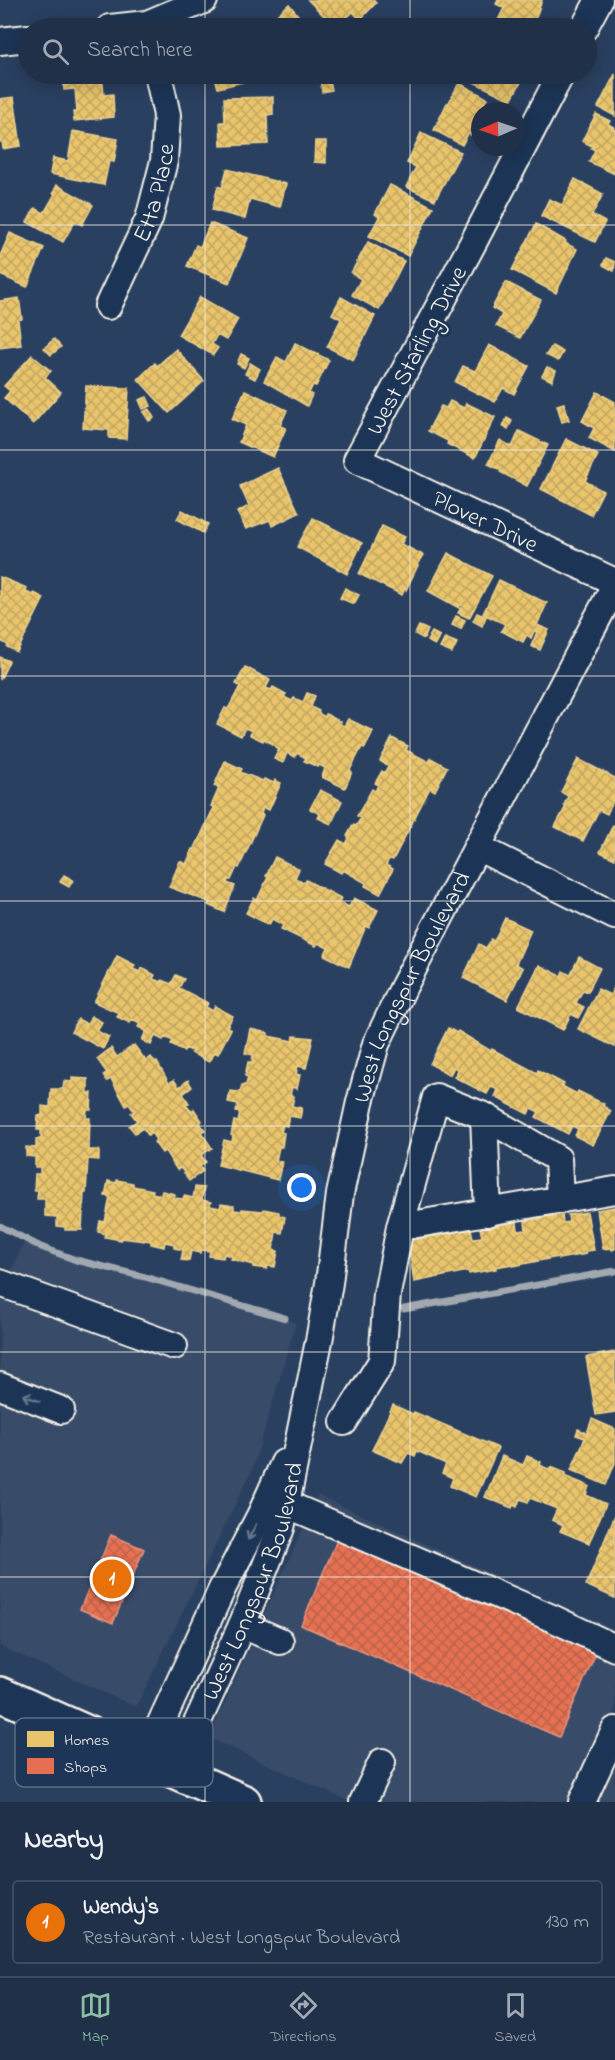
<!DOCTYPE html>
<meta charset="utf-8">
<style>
:root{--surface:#203048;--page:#2d3c52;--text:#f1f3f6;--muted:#a2a9b4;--line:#3d4b60;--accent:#8abfa5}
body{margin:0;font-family:"Indie Flower",sans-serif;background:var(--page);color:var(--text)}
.compass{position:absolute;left:471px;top:102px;width:54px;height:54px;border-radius:50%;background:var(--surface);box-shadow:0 3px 15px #0003;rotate:268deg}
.you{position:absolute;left:302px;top:1188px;width:21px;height:21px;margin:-15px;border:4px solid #fff;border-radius:50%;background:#1a73e8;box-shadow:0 0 0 9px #1a73e833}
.badge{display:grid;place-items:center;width:39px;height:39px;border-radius:50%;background:var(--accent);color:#fff;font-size:20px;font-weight:700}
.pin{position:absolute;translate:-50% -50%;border:3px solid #fff;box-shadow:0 2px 6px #0006}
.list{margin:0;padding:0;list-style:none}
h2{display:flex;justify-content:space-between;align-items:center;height:78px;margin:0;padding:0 24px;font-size:26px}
h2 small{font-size:20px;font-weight:400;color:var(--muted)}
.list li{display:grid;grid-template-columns:39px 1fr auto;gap:18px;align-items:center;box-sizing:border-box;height:84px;margin:0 12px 12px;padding:0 12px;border:2px solid var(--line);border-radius:6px}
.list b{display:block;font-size:22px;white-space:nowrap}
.list p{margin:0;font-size:20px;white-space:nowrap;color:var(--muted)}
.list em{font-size:20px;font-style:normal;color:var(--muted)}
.icon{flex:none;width:33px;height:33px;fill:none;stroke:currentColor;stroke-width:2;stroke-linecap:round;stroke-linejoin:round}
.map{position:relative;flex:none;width:615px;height:1802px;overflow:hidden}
.search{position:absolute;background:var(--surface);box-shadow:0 3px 15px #0003;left:18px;right:18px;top:18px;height:66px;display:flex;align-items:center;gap:15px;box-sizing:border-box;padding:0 21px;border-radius:33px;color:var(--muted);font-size:22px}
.sheet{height:174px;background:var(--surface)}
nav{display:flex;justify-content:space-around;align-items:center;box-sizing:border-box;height:84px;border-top:2px solid var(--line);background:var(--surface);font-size:16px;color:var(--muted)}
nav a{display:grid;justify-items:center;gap:3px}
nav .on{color:var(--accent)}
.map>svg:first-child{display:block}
.built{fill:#374c69}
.homes{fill:url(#homes-cross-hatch);stroke:#ecd290;stroke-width:1.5}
.shops{fill:url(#shops-cross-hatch);stroke:#eb967e;stroke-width:1.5}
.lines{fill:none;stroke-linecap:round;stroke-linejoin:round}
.stream{stroke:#a1a8b0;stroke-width:7}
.minor-casing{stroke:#f4f1e8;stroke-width:30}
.major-casing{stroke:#f4f1e8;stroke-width:38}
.minor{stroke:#1d3557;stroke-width:26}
.major{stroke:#1d3557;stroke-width:33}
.oneway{stroke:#68778a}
.grid{fill:none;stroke:#f4f1e8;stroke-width:1.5;stroke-opacity:0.55}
.labels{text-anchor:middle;stroke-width:6;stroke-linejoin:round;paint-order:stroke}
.street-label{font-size:24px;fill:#f4f1e8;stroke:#1d3557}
.key{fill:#1d3557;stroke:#5e6d82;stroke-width:1.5}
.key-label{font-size:16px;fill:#f4f1e8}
</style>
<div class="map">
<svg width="615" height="1802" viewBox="0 0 615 1802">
<defs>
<pattern id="homes-cross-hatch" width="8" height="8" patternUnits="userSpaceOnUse" patternTransform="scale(1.5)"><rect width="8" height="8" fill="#e9c46a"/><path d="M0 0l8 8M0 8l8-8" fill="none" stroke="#c1a561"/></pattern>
<pattern id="shops-cross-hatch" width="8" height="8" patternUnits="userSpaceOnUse" patternTransform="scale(1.5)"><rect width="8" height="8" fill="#e76f51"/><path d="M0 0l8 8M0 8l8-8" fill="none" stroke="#b8634e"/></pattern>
</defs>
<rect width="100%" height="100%" fill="#2a4060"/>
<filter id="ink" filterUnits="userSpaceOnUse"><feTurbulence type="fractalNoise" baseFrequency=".0167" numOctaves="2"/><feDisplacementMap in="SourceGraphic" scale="12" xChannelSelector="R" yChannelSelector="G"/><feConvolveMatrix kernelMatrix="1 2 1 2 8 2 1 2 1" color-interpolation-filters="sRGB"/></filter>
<g filter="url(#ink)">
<g class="built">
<path d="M24 1242 296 1323 253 1468 136 1707 0 1646V1296Z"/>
<path d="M318 1495 615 1630V1802H350L209 1738Z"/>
</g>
<g class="homes">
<path d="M308 0H373L376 3 360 20 353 12 336 28Z"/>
<path d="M498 0H542L534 23 544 28H500L495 26 504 8 496 4Z"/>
<path d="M289 4 306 25 302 28H276L270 21Z"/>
<path d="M79 74H102L104 95 113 94 114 117 74 121 73 112H77L75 89 64 90 62 75Z"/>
<path d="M214 74H270L271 75 218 88Z"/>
<path d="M467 74H504L521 82 511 100 465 78Z"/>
<path d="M615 74V116L598 107Z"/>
<path d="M329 78 332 90 322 92 320 79Z"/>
<path d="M459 83 487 98 481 110 483 111H480V119L471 135 468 134 462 145 434 130 447 103 448 104Z"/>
<path d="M14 97 21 146 3 149 2 141 0 142V99Z"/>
<path d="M273 97V114L267 115 268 144 221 146 220 122H225L224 98Z"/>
<path d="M596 114 610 121 608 124 614 127 613 129 615 130V174L589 162 595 150 591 148 592 146 582 141Z"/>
<path d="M73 131 118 139 114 162 109 161 104 185 50 174 53 158 68 161Z"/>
<path d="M421 133 461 152 435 200 406 187 416 167 407 163Z"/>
<path d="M315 141H326V163L314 162Z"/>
<path d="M227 169 286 184 280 207 250 199 245 219 212 210 218 186 222 188Z"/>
<path d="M575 179 603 194 592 215 605 222 595 242 541 216 549 199 562 205Z"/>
<path d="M57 185 93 205 82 225 75 221 63 242 27 222 35 208 44 213 55 194 53 193Z"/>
<path d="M390 185 433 207 408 256 369 236 379 217 375 214Z"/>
<path d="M210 223 248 238 229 283 187 266 196 245 200 247Z"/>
<path d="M536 224 566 241 565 243 577 249 556 293 512 270Z"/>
<path d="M10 233 44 248 27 287 0 275V256Z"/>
<path d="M368 242 404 261 379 310 352 295 361 279 351 273Z"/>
<path d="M606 258 615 262 614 271 603 265Z"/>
<path d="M506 282 541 300 520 338 496 326 502 314 492 308Z"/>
<path d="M200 297 238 319 226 340 217 335 212 344 218 348 213 355 178 335Z"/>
<path d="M341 297 375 316 353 360 327 347 341 319 332 314Z"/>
<path d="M19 298 22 319 18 320 21 345 0 348V301Z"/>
<path d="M54 339 61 347 51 355 44 348Z"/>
<path d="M295 343 329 360 316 386 313 385 309 393 312 395 307 406 264 381 277 357 286 362Z"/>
<path d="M489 345 529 366 514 394 503 388 495 402 455 382 463 366 475 371Z"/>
<path d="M552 346 563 352 558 361 546 355Z"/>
<path d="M176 349 204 381 169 413 138 379 155 363 157 366Z"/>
<path d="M241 354 249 358 244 368 237 364Z"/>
<path d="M32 355 51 371 45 377 61 392 33 424 4 398 10 391 4 386Z"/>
<path d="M250 363 260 369 255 379 245 374Z"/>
<path d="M547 367 556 371 552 381 542 376Z"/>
<path d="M86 386 129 388 126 439 109 438V430L83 428Z"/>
<path d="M245 390 287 410 280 426 286 428 273 457 239 442 246 425 232 419Z"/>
<path d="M597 392 615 402V452L589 438 594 428 582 421Z"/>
<path d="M147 397 151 406 143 409 139 400Z"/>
<path d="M450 401 464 408 466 403 495 417 475 458 447 444 448 441 428 431 441 406 446 408Z"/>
<path d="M564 403 569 420 562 422 557 405Z"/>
<path d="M149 409 154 418 149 421 143 412Z"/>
<path d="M507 418 512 421 508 429 503 426Z"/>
<path d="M519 431 548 445 527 486 500 472 501 470 488 464 500 440 512 447Z"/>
<path d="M566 439 598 455 585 481 603 491 591 515 541 489Z"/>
<path d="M278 468 299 513 272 526 270 520 246 529 237 512 249 506 240 486Z"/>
<path d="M182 510 208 524 203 533 177 519Z"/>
<path d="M313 518 362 543 347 574 297 547Z"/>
<path d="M382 526 405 537 401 544 423 555 406 590 405 588 402 595 359 574Z"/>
<path d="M448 553 492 576 469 618 458 613 462 606 458 604 459 608 428 591Z"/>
<path d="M0 577 27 588 25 591 32 595 34 593 44 598 17 652 7 647 8 645 1 641 0 643Z"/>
<path d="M499 580 547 603 537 625 549 630 540 650 531 646 537 632 534 631 531 638 527 635 523 642 501 631 505 624 483 614Z"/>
<path d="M345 588 359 595 354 604 340 598Z"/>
<path d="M477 613 486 617 482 626 473 621Z"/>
<path d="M456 616 465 620 461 629 452 625Z"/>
<path d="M419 626 428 630 424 639 415 634Z"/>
<path d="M432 632 440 636 435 645 427 641Z"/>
<path d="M445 638 457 643 452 653 440 648Z"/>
<path d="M0 657 9 661 0 680Z"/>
<path d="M245 667 270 680 266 688 271 690 273 687 286 694 284 697 292 701 294 698 303 702 307 693 315 696 311 707 319 711 318 713 325 717 326 714 341 722 340 724 344 726 348 719 373 731 365 748 362 747 350 770 352 772 345 788 322 777 325 768 319 765 318 767 304 761 306 758 297 753 295 757 287 753 283 763 274 759 279 749 264 739 263 741 250 735 252 731 245 728 241 736 217 724 225 708 228 709 240 686 236 684Z"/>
<path d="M392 738 408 746 406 750 429 762 431 758 447 767 435 791 430 788 393 860 389 859 386 865 393 869 380 894 365 886 366 883 343 870 341 873 325 864 339 840 346 844 349 838 347 836 353 825 356 826 361 818 357 816 372 789 375 791 378 785 375 783 382 771 384 773 388 766 380 761Z"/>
<path d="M578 759 615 778V797L607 814 599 810 583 841 555 827 566 806 564 805 568 796 561 792Z"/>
<path d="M225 761 242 769 240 772 263 781 264 779 274 783 275 780 281 783 269 810 263 808 261 814 263 815 239 868 237 867 231 880H228L227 883 235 886 224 912 208 905 209 902 169 887 180 861 186 864 193 849 194 850 214 807 211 806 219 788 214 786Z"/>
<path d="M320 790 342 801 331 824 318 818 320 814 310 809Z"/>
<path d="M613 825 615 826V859L600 852Z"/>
<path d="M275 857 299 869 295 878 305 883 306 880 341 898 339 902 349 907 354 898 378 910 369 928 366 926 349 967 324 955 328 948 318 943 316 946 281 929 283 925 272 919 269 925 246 913 254 898 257 900 268 877 266 876Z"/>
<path d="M64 875 73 880 69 887 60 882Z"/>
<path d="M505 918 531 930 516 964 523 968 507 1000 463 978 479 944 486 948 491 939 494 941Z"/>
<path d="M117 956 135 965 133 969 140 972 142 968 155 975 153 979 161 982 162 980 171 984 176 975 184 979 179 988 208 1003 206 1007 213 1011 215 1006 233 1016 227 1027 231 1029 218 1054 214 1052 209 1062 191 1053 192 1051 185 1048 184 1051 171 1044 173 1041 165 1037 163 1040 155 1036 151 1045 142 1040 146 1031 138 1027 140 1023 132 1019 130 1023 117 1017 119 1013 94 1002Z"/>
<path d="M579 957 600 968 588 992 583 990 576 1003 584 1007 578 1018 571 1014 563 1030 518 1007 539 965 561 976 563 971 570 975Z"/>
<path d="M615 985V1047L578 1029 598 989 610 995Z"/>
<path d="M91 1016 102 1022 97 1031 109 1037 103 1049 71 1032 78 1019 87 1024Z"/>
<path d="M448 1028 457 1033 458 1031 491 1051 492 1049 537 1073 538 1070 564 1084 562 1086 577 1094 578 1091 604 1104 603 1106 611 1111 593 1145 575 1136 578 1129 572 1126 568 1134 536 1117 539 1112 531 1108 528 1114 495 1097 498 1090 491 1087 487 1094 454 1077 458 1070 454 1067 450 1075 430 1064Z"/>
<path d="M250 1029 268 1033V1036L293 1041 294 1036 313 1038 306 1068 298 1066 296 1074 300 1075 297 1089 292 1087 290 1095 294 1096 292 1106 302 1108 300 1118 289 1116 287 1126 283 1125 281 1132 284 1133 282 1147H279L276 1161 282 1162 278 1180 218 1165 224 1140 232 1142 233 1136 231 1135 234 1121 238 1122 240 1113 236 1112 238 1104 228 1102 230 1091 240 1092 242 1085H246L248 1077 245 1076 248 1062H252L253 1055 245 1053Z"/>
<path d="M134 1045 146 1061 151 1057 156 1063 157 1062 169 1083 174 1080 179 1087 188 1080 192 1087 183 1094 189 1103 186 1105 191 1111 194 1109 202 1121 200 1123 205 1130 201 1132 212 1148 201 1155 206 1162 200 1166 203 1171 189 1181 181 1168 177 1170 165 1151 162 1153 154 1142 156 1140 151 1132 148 1135 143 1128 135 1133 129 1126 137 1121 131 1113 134 1111 129 1104 126 1106 111 1079 107 1081 103 1075 107 1073 97 1059 111 1048 117 1057Z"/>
<path d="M72 1078 88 1079V1093H92L91 1110H87L86 1118H90L89 1150H99V1160L88 1159 86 1193H84L82 1230H65V1227L57 1226V1217L45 1216V1199H37L38 1190H34L35 1174H40V1167H35V1157L26 1156V1147L36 1148V1139H41V1130H37L38 1116 42 1115V1106L50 1107 51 1089H63L64 1081 72 1082Z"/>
<path d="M117 1180 133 1183V1186L153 1190 152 1193 161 1195 162 1191 175 1194 174 1198 183 1199 184 1196 193 1198 195 1187 204 1188 202 1200 211 1202 210 1206 220 1208 221 1204 234 1206V1210L242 1211V1209L263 1211 264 1209 279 1212V1215L285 1217 282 1233 276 1232 273 1250 278 1251 275 1267 268 1266 267 1269 253 1267V1265L231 1259 232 1256 224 1254 223 1258 209 1256 210 1251 201 1250 200 1253 191 1251 189 1261 181 1260 183 1250 174 1248V1244L165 1242 164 1247 151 1244V1241L144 1240V1241L121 1238V1240L105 1237 106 1234 98 1232 100 1221 105 1222 110 1197 105 1196 108 1181 116 1183Z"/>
<path d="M615 1207V1249L612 1250V1248L603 1249 597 1210Z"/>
<path d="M587 1212 594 1250 586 1251V1254L558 1259V1257L513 1266V1264L495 1267 496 1269 469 1274 468 1271 414 1282 408 1241 471 1229 473 1238 482 1237 480 1228 517 1222 518 1231 526 1230 525 1221 562 1214 563 1223 569 1222 568 1215Z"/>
<path d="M615 1352V1412L596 1415 586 1357Z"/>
<path d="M393 1405 413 1414 414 1412 498 1448 476 1497 450 1486 453 1478 442 1473 446 1464 417 1451 415 1456 408 1453 402 1463 372 1450Z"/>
<path d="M592 1419 615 1429V1463L606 1485 571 1470 585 1438 576 1435 578 1429 587 1433Z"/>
<path d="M502 1456 523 1465 527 1456 541 1462 540 1465 550 1470 551 1467 566 1473 564 1476 589 1486 586 1495 606 1504 589 1543 560 1531 563 1525 552 1520 557 1509 530 1498 528 1502 520 1499 517 1507 513 1505 512 1508 485 1497Z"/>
<path d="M615 1515V1598L586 1585Z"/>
</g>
<g class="shops">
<path d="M111 1535 144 1549 113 1623 80 1609Z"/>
<path d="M337 1540 596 1653 559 1737 301 1625Z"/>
</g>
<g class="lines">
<g class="stream">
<path d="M0 1226 41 1247 76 1260 145 1277 285 1318"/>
<path d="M404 1309 615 1271"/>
</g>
<g class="minor-casing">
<g id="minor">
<path d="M110 28 147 24 204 0"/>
<path d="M584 28 599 0"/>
<path d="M0 41 28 38"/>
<path id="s1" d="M561 74 474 241 357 460 615 582"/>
<path id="s2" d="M108 306 149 219 164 161 167 115 158 74"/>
<path d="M477 847 615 916"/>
<path d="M484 1116 488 1213"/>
<path d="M400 1227 615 1190"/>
<path d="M0 1283 174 1346"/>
<path d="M0 1386 61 1410"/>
<path d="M344 1422 382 1361 387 1294 400 1227 436 1097 484 1116 558 1159 560 1200"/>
<path d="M286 1504 554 1619 615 1648"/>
<path d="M242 1625 280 1641"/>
<path d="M145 1758 222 1589 261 1514 284 1463"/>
<path id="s3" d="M175 1771 242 1625 281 1528 319 1341 329 1283 340 1194 360 1102 376 1044 404 986 615 585"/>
<path d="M363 1802 382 1762"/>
<path d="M582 1802 615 1730"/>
</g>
</g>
<g class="major-casing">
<path id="major" d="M0 1694 244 1802"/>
</g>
<use href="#minor" class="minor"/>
<use href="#major" class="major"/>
</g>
<defs><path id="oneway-shaft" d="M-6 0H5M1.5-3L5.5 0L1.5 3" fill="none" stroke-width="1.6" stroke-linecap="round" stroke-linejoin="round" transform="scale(1.5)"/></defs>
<g class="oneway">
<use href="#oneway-shaft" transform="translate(31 1398) rotate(-159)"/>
<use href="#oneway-shaft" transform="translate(252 1532) rotate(117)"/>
</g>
</g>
<path class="grid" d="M205 0V28M410 0V28M205 74V1802M410 74V1802M0 225H615M0 450H615M0 676H615M0 901H615M0 1126H615M0 1352H615M0 1577H615"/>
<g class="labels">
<g class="street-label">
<text dy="8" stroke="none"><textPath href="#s2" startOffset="123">Etta Place</textPath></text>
<text transform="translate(416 350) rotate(-62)" y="8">West Starling Drive</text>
<text dy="8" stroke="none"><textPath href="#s1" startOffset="579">Plover Drive</textPath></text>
<text dy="8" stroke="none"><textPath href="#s3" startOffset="825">West Longspur Boulevard</textPath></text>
<text dy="8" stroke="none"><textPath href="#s3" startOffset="206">West Longspur Boulevard</textPath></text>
</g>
</g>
<rect x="15" y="1718" width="198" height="69" rx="9" class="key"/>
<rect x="27" y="1731" width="27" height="16" fill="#e9c46a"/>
<rect x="27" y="1758" width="27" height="16" fill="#e76f51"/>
<g class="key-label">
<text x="64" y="1745">Homes</text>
<text x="64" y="1772">Shops</text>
</g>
</svg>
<svg class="compass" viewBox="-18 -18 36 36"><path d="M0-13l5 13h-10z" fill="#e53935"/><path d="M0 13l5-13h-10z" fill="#a2a9b4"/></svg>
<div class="you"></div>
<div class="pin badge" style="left:112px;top:1579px;background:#e8710a">1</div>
<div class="search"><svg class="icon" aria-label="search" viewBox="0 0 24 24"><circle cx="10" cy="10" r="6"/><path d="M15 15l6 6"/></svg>Search here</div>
</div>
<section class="sheet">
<h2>Nearby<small></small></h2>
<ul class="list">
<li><span class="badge" style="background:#e8710a">1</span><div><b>Wendy's</b><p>Restaurant · West Longspur Boulevard</p></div><em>130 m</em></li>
</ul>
</section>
<nav>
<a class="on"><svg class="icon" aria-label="map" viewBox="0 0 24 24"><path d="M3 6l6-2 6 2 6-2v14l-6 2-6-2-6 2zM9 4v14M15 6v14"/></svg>Map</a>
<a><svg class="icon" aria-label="directions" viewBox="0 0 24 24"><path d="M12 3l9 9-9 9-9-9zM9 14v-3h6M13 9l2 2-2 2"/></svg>Directions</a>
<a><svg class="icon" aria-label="saved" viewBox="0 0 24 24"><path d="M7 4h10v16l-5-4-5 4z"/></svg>Saved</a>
</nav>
